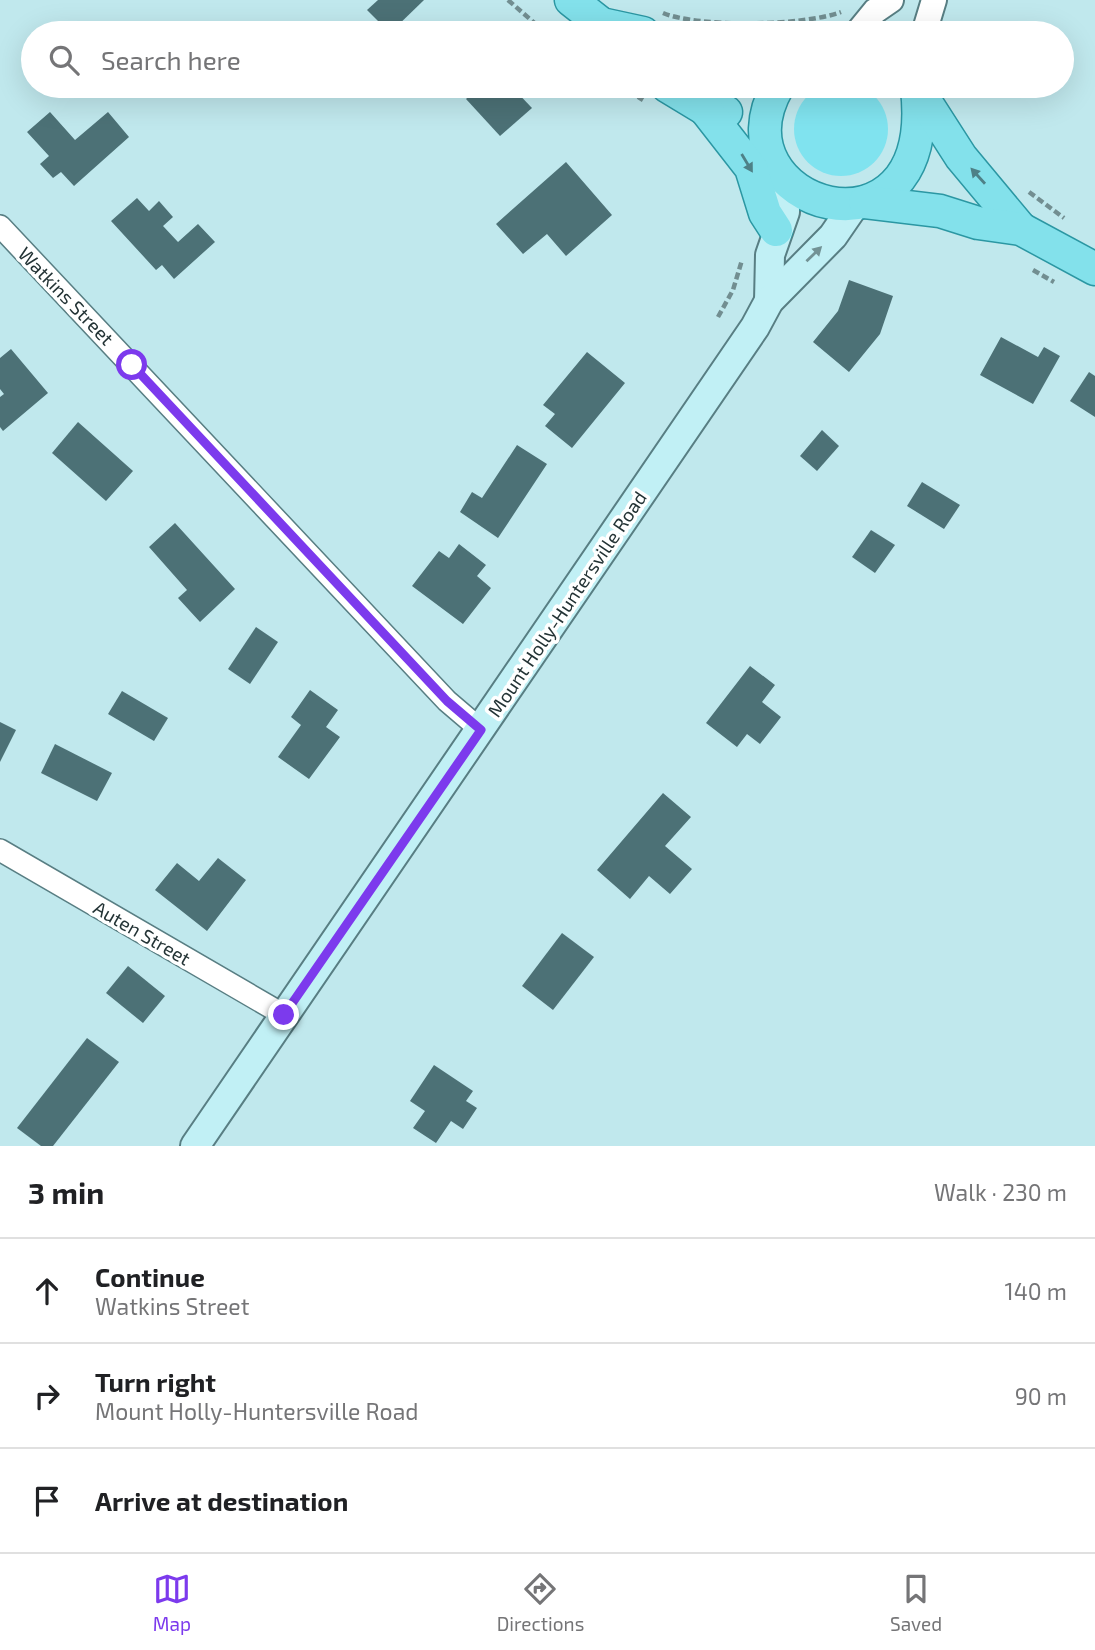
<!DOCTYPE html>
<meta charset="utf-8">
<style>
:root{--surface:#fff;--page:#f6f6f6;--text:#202124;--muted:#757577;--line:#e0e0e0;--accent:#7c3aed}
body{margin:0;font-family:"Exo 2",sans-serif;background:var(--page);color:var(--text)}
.stop{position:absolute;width:21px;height:21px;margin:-16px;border:5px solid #7c3aed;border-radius:50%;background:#fff}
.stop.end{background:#7c3aed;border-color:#fff;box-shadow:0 2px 7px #0008}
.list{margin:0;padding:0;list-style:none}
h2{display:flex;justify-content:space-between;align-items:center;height:91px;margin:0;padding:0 28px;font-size:30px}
h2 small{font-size:23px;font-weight:400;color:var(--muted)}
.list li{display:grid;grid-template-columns:46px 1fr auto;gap:21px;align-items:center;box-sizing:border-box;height:105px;padding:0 28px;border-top:2px solid var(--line)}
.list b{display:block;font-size:26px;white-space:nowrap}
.list p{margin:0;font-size:23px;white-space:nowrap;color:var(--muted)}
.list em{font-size:23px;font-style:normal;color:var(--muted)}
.icon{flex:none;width:38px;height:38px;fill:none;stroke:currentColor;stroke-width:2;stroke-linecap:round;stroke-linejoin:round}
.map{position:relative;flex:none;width:1095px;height:1146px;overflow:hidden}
.search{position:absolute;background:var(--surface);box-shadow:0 7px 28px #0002;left:21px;right:21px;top:21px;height:77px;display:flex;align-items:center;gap:18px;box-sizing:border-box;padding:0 24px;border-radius:38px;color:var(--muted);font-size:26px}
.sheet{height:406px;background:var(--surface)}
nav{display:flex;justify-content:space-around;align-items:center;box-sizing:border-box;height:98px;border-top:2px solid var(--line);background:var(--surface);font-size:19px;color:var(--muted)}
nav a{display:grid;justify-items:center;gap:4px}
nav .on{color:var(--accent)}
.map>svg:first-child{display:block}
.green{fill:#80e3ef}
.building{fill:#4c7176}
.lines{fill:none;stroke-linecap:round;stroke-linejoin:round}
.minor-casing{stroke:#587e83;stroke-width:24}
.tertiary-casing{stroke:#587e83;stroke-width:28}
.secondary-casing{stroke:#587e83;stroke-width:32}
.primary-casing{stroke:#2b97a3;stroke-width:35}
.path{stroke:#728e91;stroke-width:4.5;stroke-dasharray:7 3.5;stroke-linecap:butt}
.minor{stroke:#fff;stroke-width:21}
.tertiary{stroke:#fff;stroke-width:24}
.secondary{stroke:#c1f0f5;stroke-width:28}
.primary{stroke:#83e1eb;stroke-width:32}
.oneway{fill:#4e8187}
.oneway2{fill:#729295}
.route{stroke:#7c3aed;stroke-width:9}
.labels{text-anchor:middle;stroke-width:7;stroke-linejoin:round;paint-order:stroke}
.street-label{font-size:19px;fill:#233335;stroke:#fff}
</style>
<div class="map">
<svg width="1095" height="1146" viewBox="0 0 1095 1146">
<rect width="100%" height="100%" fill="#c0e8ed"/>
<circle class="green" cx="841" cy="129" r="47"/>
<g class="building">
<path d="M378 0H424L390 33 367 10Z"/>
<path d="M480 86H511L532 108 500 136 466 99Z"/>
<path d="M50 112 75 140 108 112 129 137 74 186 61 172 53 178 40 164 49 156 27 132Z"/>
<path d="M566 162 612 215 566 256 547 234 523 254 496 224Z"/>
<path d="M137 198 149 211 159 201 173 217 163 226 178 242 198 224 215 242 174 279 162 265 156 270 111 221Z"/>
<path d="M849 280 893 296 880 334 849 372 813 342 838 311Z"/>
<path d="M1001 337 1038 357 1044 347 1060 356 1033 404 980 375Z"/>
<path d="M11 349 48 393 3 431 0 427V397L4 394 0 389V358Z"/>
<path d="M587 352 625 383 572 448 545 426 555 414 543 405Z"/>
<path d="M1089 372 1095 376V417L1070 401Z"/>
<path d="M78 422 133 471 106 501 52 453Z"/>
<path d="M822 430 839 446 817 471 800 456Z"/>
<path d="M517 445 547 464 498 538 460 512 472 492 482 498Z"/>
<path d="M922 482 960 505 944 529 907 506Z"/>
<path d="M175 523 235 589 200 622 178 598 187 590 149 547Z"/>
<path d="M871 530 895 545 875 573 852 557Z"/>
<path d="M459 544 486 565 477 576 491 588 463 624 412 586 439 551 449 558Z"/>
<path d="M256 627 278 642 250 684 228 669Z"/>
<path d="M750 666 775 685 762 702 781 717 760 744 747 734 737 747 706 723Z"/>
<path d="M310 690 338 710 326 727 340 737 309 779 278 757 301 725 291 717Z"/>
<path d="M122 691 168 718 154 741 108 714Z"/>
<path d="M0 722 16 730 0 762Z"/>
<path d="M55 744 112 773 97 801 41 773Z"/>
<path d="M663 793 691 817 665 846 692 869 670 894 649 876 630 899 597 870Z"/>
<path d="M218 858 246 880 207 931 155 890 177 863 199 881Z"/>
<path d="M562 933 594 957 553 1010 522 986Z"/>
<path d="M128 966 165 996 143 1023 106 993Z"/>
<path d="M87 1038 119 1062 53 1146H41L17 1128Z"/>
<path d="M434 1065 473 1091 466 1101 477 1108 463 1129 451 1121 436 1143 413 1128 425 1111 410 1101Z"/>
</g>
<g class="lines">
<g class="minor-casing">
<g id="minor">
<path d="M0 226 447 701 481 730"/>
<path d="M0 850 284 1015"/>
</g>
</g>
<g class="tertiary-casing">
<g id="tertiary">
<path d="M857 33 875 11 891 0"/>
<path d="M924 33 934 0"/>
</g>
</g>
<g class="secondary-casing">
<g id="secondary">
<path d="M769 301 770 255 785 212V180"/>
<path d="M195 1146 755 327 769 301 833 236 855 204"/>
</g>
</g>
<g class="primary-casing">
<g id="primary">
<path d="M571 0 613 33"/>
<path d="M606 25 643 33"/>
<path d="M667 86 705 109 726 112"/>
<path d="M778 86C709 206 938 276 917 89"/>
<path d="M918 90 961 157 1021 229"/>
<path d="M705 109 751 168 765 213 776 230"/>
<path d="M865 202 940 211 978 223 1021 229 1095 269"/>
</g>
</g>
<g class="path">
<path d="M508 0 546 33"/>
<path d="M663 13C699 28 804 26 841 12"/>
<path d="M724 23V33"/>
<path d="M620 86 643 100"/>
<path d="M1029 192 1064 218"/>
<path d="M1033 270 1054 282"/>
<path d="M718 317 733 290 742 260"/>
</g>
<use href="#minor" class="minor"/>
<use href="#tertiary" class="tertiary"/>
<use href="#secondary" class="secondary"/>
<use href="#primary" class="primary"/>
</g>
<defs><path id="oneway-solid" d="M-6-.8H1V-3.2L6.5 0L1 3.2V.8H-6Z" transform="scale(1.75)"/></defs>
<g class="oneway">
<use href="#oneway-solid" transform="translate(747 163) rotate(59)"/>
<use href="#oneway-solid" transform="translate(978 176) rotate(-132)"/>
</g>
<use class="oneway2" href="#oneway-solid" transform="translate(814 254) rotate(-44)"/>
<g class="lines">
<path class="route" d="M132 365 447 701 481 730 284 1015"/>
</g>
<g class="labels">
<g class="street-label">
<text transform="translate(66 296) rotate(46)" y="7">Watkins Street</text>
<text transform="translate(567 604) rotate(-56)" y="7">Mount Holly-Huntersville Road</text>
<text transform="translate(142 933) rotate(30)" y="7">Auten Street</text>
</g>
</g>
</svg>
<div class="stop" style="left:132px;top:365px"></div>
<div class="stop end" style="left:284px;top:1015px"></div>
<div class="search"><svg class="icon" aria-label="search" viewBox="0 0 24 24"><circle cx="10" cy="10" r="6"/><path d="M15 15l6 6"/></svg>Search here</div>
</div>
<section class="sheet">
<h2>3 min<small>Walk · 230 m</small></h2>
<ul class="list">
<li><svg class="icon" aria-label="ahead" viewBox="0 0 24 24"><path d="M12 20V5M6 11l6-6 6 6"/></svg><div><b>Continue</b><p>Watkins Street</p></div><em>140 m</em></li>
<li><svg class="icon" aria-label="right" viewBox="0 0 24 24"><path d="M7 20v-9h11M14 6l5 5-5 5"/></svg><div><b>Turn right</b><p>Mount Holly-Huntersville Road</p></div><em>90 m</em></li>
<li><svg class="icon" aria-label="arrive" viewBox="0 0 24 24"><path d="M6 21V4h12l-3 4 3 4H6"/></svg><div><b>Arrive at destination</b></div></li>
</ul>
</section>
<nav>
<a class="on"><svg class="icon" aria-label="map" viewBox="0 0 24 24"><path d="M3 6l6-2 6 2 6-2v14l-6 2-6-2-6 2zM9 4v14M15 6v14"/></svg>Map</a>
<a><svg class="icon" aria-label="directions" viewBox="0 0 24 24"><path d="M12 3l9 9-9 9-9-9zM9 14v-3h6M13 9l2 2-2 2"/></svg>Directions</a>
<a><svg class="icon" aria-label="saved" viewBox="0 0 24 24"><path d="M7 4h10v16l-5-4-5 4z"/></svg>Saved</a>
</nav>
